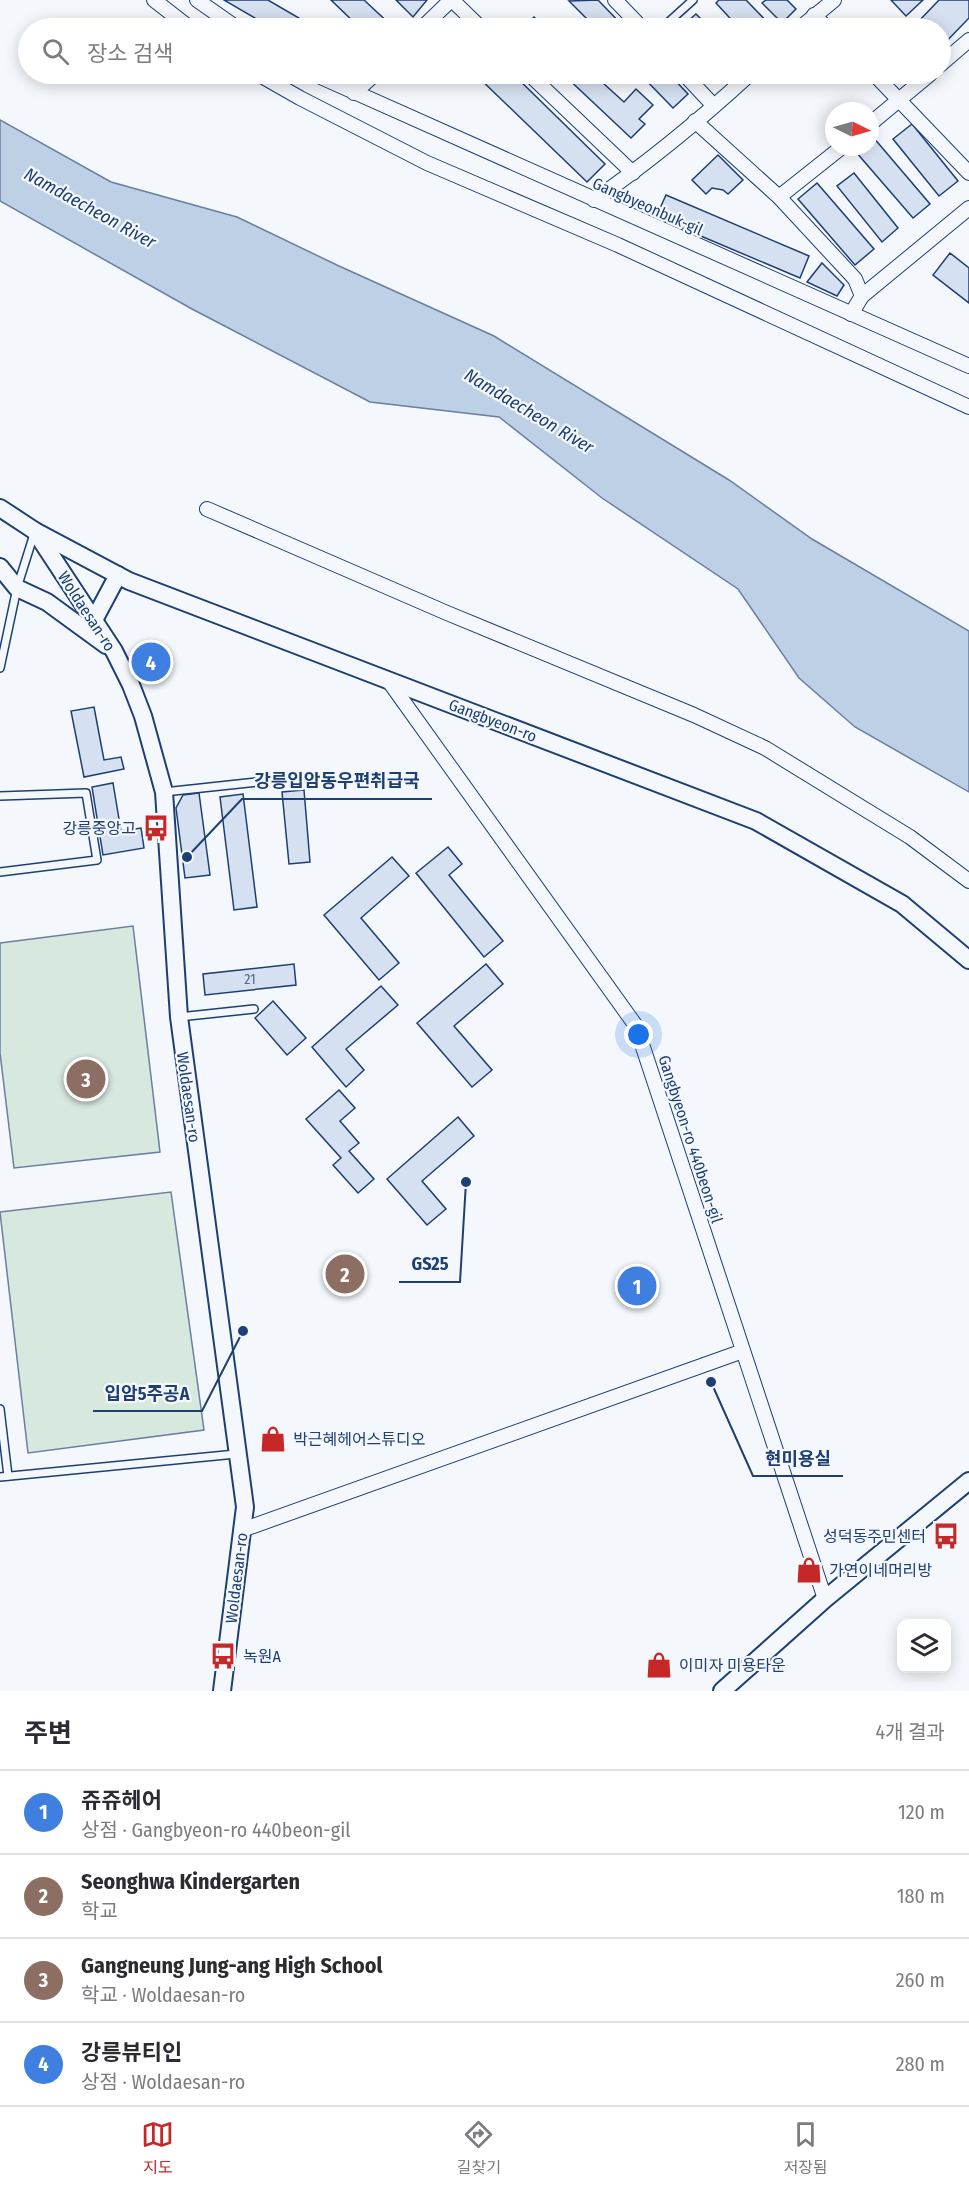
<!DOCTYPE html>
<html lang="ko">
<meta charset="utf-8">
<style>
:root{--surface:#fff;--page:#f2f2f3;--text:#2b2b33;--muted:#7c7c81;--line:#e1e1e2;--accent:#c62828}
body{margin:0;font-family:"Fira Sans Condensed","Noto Sans KR",sans-serif;background:var(--page);color:var(--text)}
.controls{position:absolute;right:18px;bottom:18px;display:grid;overflow:hidden;border-radius:12px;box-shadow:0 3px 15px #0003}
.controls button{width:54px;height:54px;display:grid;place-items:center;padding:0;border:0;border-bottom:2px solid var(--line);background:var(--surface);color:var(--text);font:30px sans-serif}
.compass{position:absolute;left:825px;top:102px;width:54px;height:54px;border-radius:50%;background:var(--surface);box-shadow:0 3px 15px #0003;rotate:95deg}
.you{position:absolute;left:639px;top:1035px;width:21px;height:21px;margin:-15px;border:4px solid #fff;border-radius:50%;background:#1a73e8;box-shadow:0 0 0 9px #1a73e833}
.badge{display:grid;place-items:center;width:39px;height:39px;border-radius:50%;background:var(--accent);color:#fff;font-size:20px;font-weight:700}
.pin{position:absolute;translate:-50% -50%;border:3px solid #fff;box-shadow:0 2px 6px #0006}
.list{margin:0;padding:0;list-style:none}
h2{display:flex;justify-content:space-between;align-items:center;height:78px;margin:0;padding:0 24px;font-size:26px}
h2 small{font-size:20px;font-weight:400;color:var(--muted)}
.list li{display:grid;grid-template-columns:39px 1fr auto;gap:18px;align-items:center;box-sizing:border-box;height:84px;padding:0 24px;border-top:2px solid var(--line)}
.list b{display:block;font-size:22px;white-space:nowrap}
.list p{margin:0;font-size:20px;white-space:nowrap;color:var(--muted)}
.list em{font-size:20px;font-style:normal;color:var(--muted)}
.icon{flex:none;width:33px;height:33px;fill:none;stroke:currentColor;stroke-width:2;stroke-linecap:round;stroke-linejoin:round}
.map{position:relative;flex:none;width:969px;height:1691px;overflow:hidden}
.search{position:absolute;background:var(--surface);box-shadow:0 3px 15px #0003;left:18px;right:18px;top:18px;height:66px;display:flex;align-items:center;gap:15px;box-sizing:border-box;padding:0 21px;border-radius:33px;color:var(--muted);font-size:22px}
.sheet{height:414px;background:var(--surface)}
nav{display:flex;justify-content:space-around;align-items:center;box-sizing:border-box;height:84px;border-top:2px solid var(--line);background:var(--surface);font-size:16px;color:var(--muted)}
nav a{display:grid;justify-items:center;gap:3px}
nav .on{color:var(--accent)}
.map>svg:first-child{display:block}
.green{fill:#d7e8df;stroke:#687fa3;stroke-width:1.5}
.water{fill:#bed0e5;stroke:#687fa3;stroke-width:1.5}
.building{fill:#d5e0f0;stroke:#1d3f73;stroke-width:1.5}
.lines{fill:none;stroke-linecap:round;stroke-linejoin:round}
.service-casing{stroke:#1d3f73;stroke-width:10}
.minor-casing{stroke:#1d3f73;stroke-width:16}
.tertiary-casing{stroke:#1d3f73;stroke-width:20}
.service{stroke:#f4f7fb;stroke-width:7}
.minor{stroke:#f4f7fb;stroke-width:14}
.tertiary{stroke:#f4f7fb;stroke-width:16}
.labels{text-anchor:middle;stroke-width:4.5;stroke-linejoin:round;paint-order:stroke}
.number-label{font-size:14px;fill:#4b6792}
.street-label{font-size:16px;fill:#1d3f73;stroke:#f4f7fb}
.poi-label{font-size:16px;fill:#1d3f73;stroke:#f4f7fb;text-anchor:start}
.water-label{font-size:18px;font-style:italic;fill:#1d3f73;stroke:#f4f7fb}
.leader{fill:none;stroke:#1d3f73;stroke-width:2}
.callout-dot{fill:#1d3f73;stroke:#f4f7fb;stroke-width:2}
.callout-label{font-size:18px;text-anchor:middle;font-weight:bold;fill:#1d3f73;stroke:#f4f7fb;stroke-width:4.5;stroke-linejoin:round;paint-order:stroke}
</style>
<div class="map">
<svg width="969" height="1691" viewBox="0 0 969 1691">
<rect width="100%" height="100%" fill="#f4f7fb"/>
<g class="green">
<path d="M133 926 160 1152 14 1168 0 1053V943Z"/>
<path d="M171 1192 204 1430 28 1453 0 1212Z"/>
</g>
<path class="water" d="M0 120 111 182 237 217 339 266 494 336 729 480 812 539 969 631V792L855 727 799 678 738 589 602 498 499 417 370 402 192 309 0 201Z"/>
<g class="building">
<path d="M224 0H268L316 28H272Z"/>
<path d="M331 0H364L394 28H360Z"/>
<path d="M396 0H427L413 17Z"/>
<path d="M598 0 625 28H596L569 1Z"/>
<path d="M719 0H746L773 28H739L716 3Z"/>
<path d="M766 0H787L796 9 782 23 762 3Z"/>
<path d="M891 0H923L906 16Z"/>
<path d="M939 0H969V18L941 47 940 28H922L917 23Z"/>
<path d="M696 14 710 28H680Z"/>
<path d="M534 17 546 28H523Z"/>
<path d="M475 74H513L605 164 587 182Z"/>
<path d="M563 74H593L624 102 636 89 653 105 639 119 645 124 631 138Z"/>
<path d="M640 74H669L688 94 673 108Z"/>
<path d="M912 124 958 181 939 196 893 139Z"/>
<path d="M873 137 930 204 913 218 856 152 862 147H870V140Z"/>
<path d="M718 155 743 180 728 194 723 190 712 188 706 194 692 180Z"/>
<path d="M854 173 898 228 882 242 837 186Z"/>
<path d="M817 183 874 249 855 265 798 199Z"/>
<path d="M666 195 809 256 800 278 656 217Z"/>
<path d="M950 253 969 268V303L933 275Z"/>
<path d="M822 263 844 285 837 296 807 282Z"/>
<path d="M94 707 104 760 121 757 124 769 84 777 71 711Z"/>
<path d="M113 783 121 831 141 828 144 848 103 855 92 787Z"/>
<path d="M304 790 310 862 289 864 282 792Z"/>
<path d="M199 793 210 875 185 878 176 808 183 795Z"/>
<path d="M243 794 257 907 234 910 220 797Z"/>
<path d="M448 847 462 864 449 875 503 941 484 957 416 873Z"/>
<path d="M392 857 409 876 361 918 399 963 379 980 324 915Z"/>
<path d="M294 964 296 985 205 995 203 974Z"/>
<path d="M486 964 503 984 454 1026 492 1070 472 1087 417 1023Z"/>
<path d="M381 986 398 1005 346 1049 364 1070 346 1087 312 1047Z"/>
<path d="M273 1001 306 1038 287 1055 255 1018Z"/>
<path d="M339 1090 355 1108 340 1121 359 1143 349 1151 374 1179 358 1193 333 1165 341 1158 306 1119Z"/>
<path d="M458 1117 474 1136 422 1181 446 1209 427 1225 387 1179Z"/>
</g>
<g class="lines">
<g class="service-casing">
<g id="service">
<path d="M662 28 693 0"/>
<path d="M0 668 17 588 34 534"/>
<path d="M164 792 257 782"/>
<path d="M0 796 86 793 97 860 0 872"/>
<path d="M179 1017 254 1009"/>
<path d="M0 1409 8 1476"/>
<path d="M0 1477 236 1454"/>
</g>
</g>
<g class="minor-casing">
<g id="minor">
<path d="M154 0 190 28"/>
<path d="M197 0 237 28"/>
<path d="M452 0 481 28"/>
<path d="M615 0 642 28"/>
<path d="M814 15 827 28"/>
<path d="M422 28 451 0"/>
<path d="M800 28 834 0"/>
<path d="M940 65 969 40"/>
<path d="M258 74 300 98 427 163 618 245 969 407"/>
<path d="M314 74 969 366"/>
<path d="M529 74 633 173"/>
<path d="M684 74 714 106"/>
<path d="M874 74 969 173"/>
<path d="M354 93 375 74"/>
<path d="M695 121 779 197 855 279 862 296"/>
<path d="M870 124 930 74"/>
<path d="M779 197 842 147"/>
<path d="M594 200C649 162 701 119 750 74"/>
<path d="M851 314 862 296 969 208"/>
<path d="M207 509 447 613 694 715 765 748 910 837 969 881"/>
<path d="M388 680 636 1026 825 1599"/>
<path d="M242 1530 743 1351"/>
</g>
</g>
<g class="tertiary-casing">
<g id="tertiary">
<path d="M0 508 35 531 129 581 756 821 902 904 969 960"/>
<path d="M35 531 114 651 131 685 143 716 164 792 179 1017 245 1507 222 1691"/>
<path d="M0 567 17 588 47 602 106 645"/>
<path d="M94 620 118 575"/>
<path d="M722 1691 825 1599 969 1481"/>
</g>
</g>
<use href="#service" class="service"/>
<use href="#minor" class="minor"/>
<use href="#tertiary" class="tertiary"/>
</g>
<defs>
<g id="bus-bare" transform="scale(2.07)"><path d="M-5-6H5V4H4V6H2V4H-2V6H-4V4H-5ZM-3.5-4V0h7V-4ZM-3.5 1.2v1.5H-2V1.2ZM2 1.2v1.5H3.5V1.2Z" fill="#c62828" stroke="#f4f7fb" stroke-width="2.5" paint-order="stroke"/></g>
<g id="shop-bare" transform="scale(2.07)"><path d="M-5-2.5h2.3a2.7 3.5 0 0 1 5.4 0H5L5.5 6h-11ZM-1.5-2.5h3a1.5 2.3 0 0 0-3 0Z" fill="#c62828" stroke="#f4f7fb" stroke-width="2.5" paint-order="stroke"/></g>
</defs>
<g fill-rule="evenodd">
<use href="#bus-bare" x="156" y="828"/>
<use href="#shop-bare" x="273" y="1439"/>
<use href="#bus-bare" x="946" y="1536"/>
<use href="#shop-bare" x="809" y="1570"/>
<use href="#bus-bare" x="223" y="1656"/>
<use href="#shop-bare" x="659" y="1665"/>
</g>
<g class="labels">
<g class="number-label">
<text x="250" y="984">21</text>
</g>
<g class="street-label">
<text transform="translate(648 206) rotate(24)" y="6">Gangbyeonbuk-gil</text>
<text transform="translate(87 611) rotate(57)" y="6">Woldaesan-ro</text>
<text transform="translate(493 720) rotate(21)" y="6">Gangbyeon-ro</text>
<text transform="translate(189 1097) rotate(82)" y="6">Woldaesan-ro</text>
<text transform="translate(691 1139) rotate(72)" y="6">Gangbyeon-ro 440beon-gil</text>
<text transform="translate(236 1578) rotate(-83)" y="6">Woldaesan-ro</text>
</g>
<g class="poi-label">
<text x="136" y="834" text-anchor="end">강릉중앙고</text>
<text x="293" y="1445">박근혜헤어스튜디오</text>
<text x="926" y="1542" text-anchor="end">성덕동주민센터</text>
<text x="829" y="1576">가연이네머리방</text>
<text x="243" y="1662">녹원A</text>
<text x="679" y="1671">이미자 미용타운</text>
</g>
<g class="water-label">
<text transform="translate(90 208) rotate(29)" y="6">Namdaecheon River</text>
<text transform="translate(529 411) rotate(31)" y="6">Namdaecheon River</text>
</g>
</g>
<path class="leader" d="M187 857L242 799H432M466 1182L460 1282H399M243 1331L202 1411H93M711 1382L753 1476H843"/>
<g class="callout-dot">
<circle cx="187" cy="857" r="6"/>
<circle cx="466" cy="1182" r="6"/>
<circle cx="243" cy="1331" r="6"/>
<circle cx="711" cy="1382" r="6"/>
</g>
<g class="callout-label">
<text x="337" y="787">강릉입암동우편취급국</text>
<text x="430" y="1270">GS25</text>
<text x="147" y="1400">입암5주공A</text>
<text x="798" y="1465">현미용실</text>
</g>
</svg>
<div class="controls">
<button><svg class="icon" aria-label="layers" viewBox="0 0 24 24"><path d="M12 4l9 5-9 5-9-5zM3 14l9 5 9-5"/></svg></button>
</div>
<svg class="compass" viewBox="-18 -18 36 36"><path d="M0-13l5 13h-10z" fill="#e53935"/><path d="M0 13l5-13h-10z" fill="#7c7c81"/></svg>
<div class="you"></div>
<div class="pin badge" style="left:637px;top:1286px;background:#3f7fe0">1</div>
<div class="pin badge" style="left:345px;top:1274px;background:#8d6e63">2</div>
<div class="pin badge" style="left:86px;top:1079px;background:#8d6e63">3</div>
<div class="pin badge" style="left:151px;top:662px;background:#3f7fe0">4</div>
<div class="search"><svg class="icon" aria-label="search" viewBox="0 0 24 24"><circle cx="10" cy="10" r="6"/><path d="M15 15l6 6"/></svg>장소 검색</div>
</div>
<section class="sheet">
<h2>주변<small>4개 결과</small></h2>
<ul class="list">
<li><span class="badge" style="background:#3f7fe0">1</span><div><b>쥬쥬헤어</b><p>상점 · Gangbyeon-ro 440beon-gil</p></div><em>120 m</em></li>
<li><span class="badge" style="background:#8d6e63">2</span><div><b>Seonghwa Kindergarten</b><p>학교</p></div><em>180 m</em></li>
<li><span class="badge" style="background:#8d6e63">3</span><div><b>Gangneung Jung-ang High School</b><p>학교 · Woldaesan-ro</p></div><em>260 m</em></li>
<li><span class="badge" style="background:#3f7fe0">4</span><div><b>강릉뷰티인</b><p>상점 · Woldaesan-ro</p></div><em>280 m</em></li>
</ul>
</section>
<nav>
<a class="on"><svg class="icon" aria-label="map" viewBox="0 0 24 24"><path d="M3 6l6-2 6 2 6-2v14l-6 2-6-2-6 2zM9 4v14M15 6v14"/></svg>지도</a>
<a><svg class="icon" aria-label="directions" viewBox="0 0 24 24"><path d="M12 3l9 9-9 9-9-9zM9 14v-3h6M13 9l2 2-2 2"/></svg>길찾기</a>
<a><svg class="icon" aria-label="saved" viewBox="0 0 24 24"><path d="M7 4h10v16l-5-4-5 4z"/></svg>저장됨</a>
</nav>
